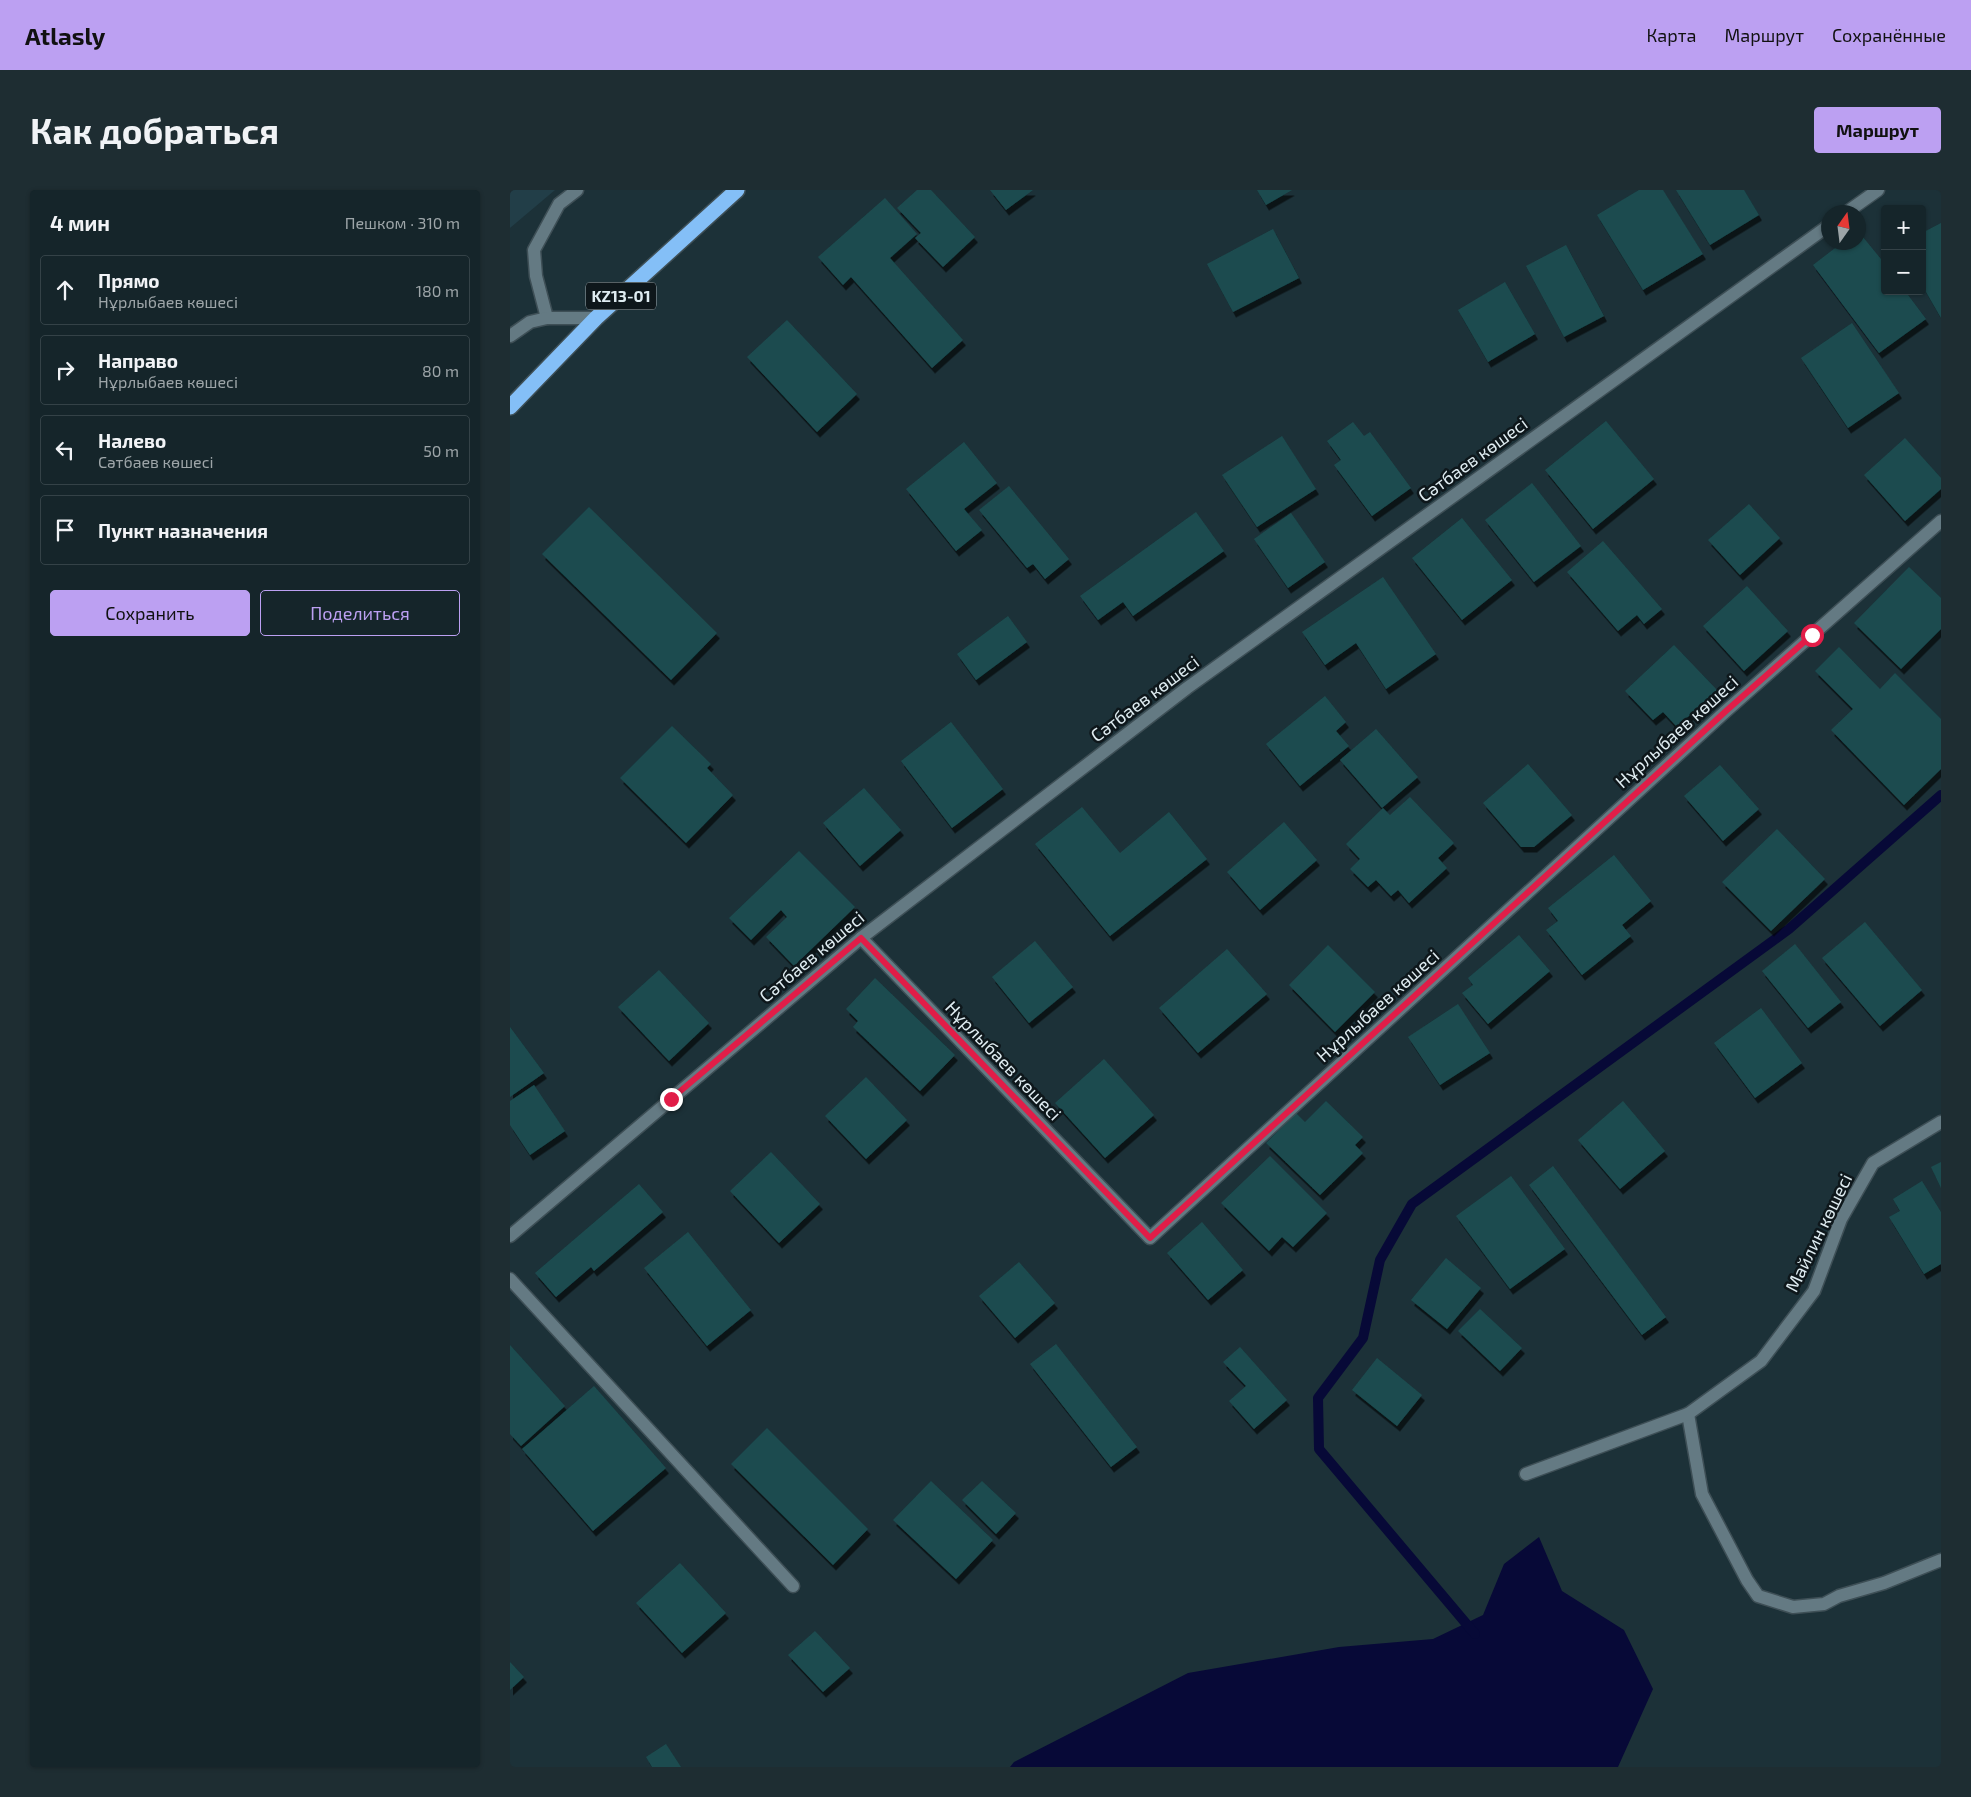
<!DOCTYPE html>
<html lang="ru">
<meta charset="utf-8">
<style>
:root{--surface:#15252a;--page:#1e2d32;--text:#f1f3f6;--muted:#9da5a8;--line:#344247;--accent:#bca0f2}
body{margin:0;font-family:"Exo 2",sans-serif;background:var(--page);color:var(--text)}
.controls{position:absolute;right:15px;top:15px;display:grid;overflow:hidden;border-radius:5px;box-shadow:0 1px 4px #0004}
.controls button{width:45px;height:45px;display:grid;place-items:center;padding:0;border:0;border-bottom:1px solid var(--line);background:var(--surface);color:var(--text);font:25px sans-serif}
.compass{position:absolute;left:1311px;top:15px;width:45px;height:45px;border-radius:50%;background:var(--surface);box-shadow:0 1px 4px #0004;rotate:14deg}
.stop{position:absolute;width:15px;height:15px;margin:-11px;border:4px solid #e11d48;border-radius:50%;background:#fff}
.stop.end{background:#e11d48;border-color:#fff;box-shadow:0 1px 5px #0008}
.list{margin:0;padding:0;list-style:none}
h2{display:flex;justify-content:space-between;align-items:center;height:65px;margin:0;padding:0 20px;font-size:21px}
h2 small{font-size:16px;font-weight:400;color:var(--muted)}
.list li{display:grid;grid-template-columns:32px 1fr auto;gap:15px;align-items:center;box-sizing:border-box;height:70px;margin:0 10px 10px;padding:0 10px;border:1px solid var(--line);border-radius:5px}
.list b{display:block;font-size:19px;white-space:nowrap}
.list p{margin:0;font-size:16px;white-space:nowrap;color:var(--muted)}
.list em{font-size:16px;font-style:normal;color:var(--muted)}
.actions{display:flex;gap:10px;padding:15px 20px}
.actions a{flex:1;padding:11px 0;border:1px solid var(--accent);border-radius:5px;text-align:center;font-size:18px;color:var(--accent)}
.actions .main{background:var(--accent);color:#111}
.icon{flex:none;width:28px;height:28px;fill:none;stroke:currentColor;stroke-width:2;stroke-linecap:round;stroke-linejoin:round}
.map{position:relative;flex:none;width:1431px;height:1577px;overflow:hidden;border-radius:5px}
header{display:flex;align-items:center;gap:30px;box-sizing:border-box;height:70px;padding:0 25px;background:var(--accent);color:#111}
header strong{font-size:24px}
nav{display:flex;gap:28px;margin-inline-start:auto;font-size:18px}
.intro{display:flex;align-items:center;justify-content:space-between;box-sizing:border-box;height:120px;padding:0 30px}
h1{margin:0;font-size:35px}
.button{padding:12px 22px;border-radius:5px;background:var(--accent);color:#111;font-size:18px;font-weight:700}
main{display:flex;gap:30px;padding:0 30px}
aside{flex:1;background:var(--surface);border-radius:5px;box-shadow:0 1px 4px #0004}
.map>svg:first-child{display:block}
.built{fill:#223e48}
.water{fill:#070937}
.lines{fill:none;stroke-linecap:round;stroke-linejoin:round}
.stream{stroke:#070937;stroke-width:10}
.building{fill:#1b4c4f;filter:url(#shadow)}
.minor-casing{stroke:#3e4f56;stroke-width:15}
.highway-casing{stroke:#3e4f56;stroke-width:18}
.minor{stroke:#647a83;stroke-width:12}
.highway{stroke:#84bff7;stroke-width:15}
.route{stroke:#e11d48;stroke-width:6}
.labels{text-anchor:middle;stroke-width:5;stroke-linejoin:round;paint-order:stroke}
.shield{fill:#0e171b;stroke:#a0acb1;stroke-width:1}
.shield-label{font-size:16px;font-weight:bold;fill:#dfecf1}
.street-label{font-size:18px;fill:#dfecf1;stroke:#0e171b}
</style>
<header>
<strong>Atlasly</strong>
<nav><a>Карта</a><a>Маршрут</a><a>Сохранённые</a></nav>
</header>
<div class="intro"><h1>Как добраться</h1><a class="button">Маршрут</a></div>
<main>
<aside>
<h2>4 мин<small>Пешком · 310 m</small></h2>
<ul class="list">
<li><svg class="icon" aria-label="ahead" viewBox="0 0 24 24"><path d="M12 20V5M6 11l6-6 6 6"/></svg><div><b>Прямо</b><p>Нұрлыбаев көшесі</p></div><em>180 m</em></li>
<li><svg class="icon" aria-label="right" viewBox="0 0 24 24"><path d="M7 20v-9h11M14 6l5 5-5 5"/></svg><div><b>Направо</b><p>Нұрлыбаев көшесі</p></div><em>80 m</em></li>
<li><svg class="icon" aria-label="left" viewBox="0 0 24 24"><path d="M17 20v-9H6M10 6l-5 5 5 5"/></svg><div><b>Налево</b><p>Сәтбаев көшесі</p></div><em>50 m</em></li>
<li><svg class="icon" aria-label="arrive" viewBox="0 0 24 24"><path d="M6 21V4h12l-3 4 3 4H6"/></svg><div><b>Пункт назначения</b></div></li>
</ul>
<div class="actions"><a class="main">Сохранить</a><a>Поделиться</a></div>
</aside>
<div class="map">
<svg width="1431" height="1577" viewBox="0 0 1431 1577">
<defs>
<filter id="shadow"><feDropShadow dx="3" dy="5.5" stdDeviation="0" flood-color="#0009"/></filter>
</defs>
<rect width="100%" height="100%" fill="#1c3138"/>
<path class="built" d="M0 0H45L0 38Z"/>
<path class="water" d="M1029 1347 1052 1401 1114 1440 1143 1499 1108 1577H500L504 1572 678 1483 829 1457 923 1449 973 1425 994 1374Z"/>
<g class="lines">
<path class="stream" d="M965 1444 809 1259 808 1208 853 1148 870 1070 902 1014 1279 739 1431 605"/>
</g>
<g class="building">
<path d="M407 0H421L465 47 433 77 405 48 411 43 387 18Z"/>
<path d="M480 0H523L496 20Z"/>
<path d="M747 0H782L756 15Z"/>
<path d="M1129 0H1153L1193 64 1133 100 1087 25Z"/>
<path d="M1166 0H1234L1249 25 1200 55Z"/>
<path d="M375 8 407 44 380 68 453 150 422 178 341 87 333 95 308 67Z"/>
<path d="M1431 33V128L1412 95V43Z"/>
<path d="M763 39 789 88 723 122 697 74Z"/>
<path d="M1348 41 1375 74V101H1395L1416 129 1369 163 1303 75 1333 52H1348Z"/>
<path d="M1056 55 1094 126 1054 147 1016 76Z"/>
<path d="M995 92 1025 144 978 172 948 120Z"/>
<path d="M277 130 347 204 307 242 237 167Z"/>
<path d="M1342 133 1389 203 1338 238 1291 168Z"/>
<path d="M1096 231 1144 289 1083 339 1035 280Z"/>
<path d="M843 232 854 246 860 242 901 298 862 326 824 275 831 270 817 251Z"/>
<path d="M772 246 806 299 747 337 712 285Z"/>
<path d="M1395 248 1431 288V299L1395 331 1354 285Z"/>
<path d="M454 252 487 293 454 319 472 340 446 361 396 299Z"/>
<path d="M1022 293 1071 356 1024 392 975 330Z"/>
<path d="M499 296 559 369 535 389 523 374 517 378 469 320Z"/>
<path d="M1239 314 1270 348 1230 385 1198 350Z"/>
<path d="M79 317 207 443 161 490 32 364Z"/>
<path d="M686 322 714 361 623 426 613 412 588 430 570 406Z"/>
<path d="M781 323 815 372 778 398 744 349Z"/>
<path d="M952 328 1002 390 952 430 902 368Z"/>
<path d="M1093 351 1152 419 1134 434 1127 425 1108 441 1057 382Z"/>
<path d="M1399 377 1431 408V439L1391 479 1344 433Z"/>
<path d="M873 387 926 464 876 499 846 453 815 475 792 442Z"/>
<path d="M1237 396 1278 441 1234 481 1193 436Z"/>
<path d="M498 426 517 452 466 490 447 464Z"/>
<path d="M1164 455 1207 500 1167 537 1153 522 1143 530 1115 501Z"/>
<path d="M1329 457 1370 499 1385 483 1431 529V579L1394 615 1321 540 1343 519 1305 481Z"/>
<path d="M815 506 836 532 826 541 839 556 790 596 756 554Z"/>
<path d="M441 532 493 599 442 638 391 571Z"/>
<path d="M162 536 201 574 197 578 223 605 176 653 110 588Z"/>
<path d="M866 539 908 587 872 618 830 570Z"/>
<path d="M1018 574 1062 625 1024 657H1011L973 613Z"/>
<path d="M1210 575 1249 619 1213 651 1174 606Z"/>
<path d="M354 598 391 640 350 676 313 633Z"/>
<path d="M900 607 944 653 928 668 937 678 899 713 888 700 881 706 866 690 858 697 840 679 850 669 836 654 873 618 880 625Z"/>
<path d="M572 617 610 663 659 622 697 669 600 746 525 654Z"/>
<path d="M774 632 807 670 750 720 717 682Z"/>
<path d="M1267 639 1315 689 1261 741 1212 692Z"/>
<path d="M289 661 345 717 284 776 256 747 277 727 271 720 241 750 219 728Z"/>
<path d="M1104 665 1141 711 1112 735 1121 746 1072 785 1036 740 1048 731 1038 718Z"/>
<path d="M1355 732 1412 800 1370 836 1312 768Z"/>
<path d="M1009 745 1040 781 978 834 952 803 963 795 958 788Z"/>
<path d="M525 751 563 797 519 833 482 787Z"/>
<path d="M1285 754 1331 812 1298 838 1252 781Z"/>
<path d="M818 755 865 802 825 842 779 795Z"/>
<path d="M717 759 757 804 688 863 649 818Z"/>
<path d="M149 780 199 833 159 871 108 817Z"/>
<path d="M365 788 445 865 410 901 343 837 348 831 336 819Z"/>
<path d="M948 814 980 863 930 895 898 847Z"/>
<path d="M1251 818 1292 873 1245 908 1204 853Z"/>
<path d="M0 837 34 883 0 907Z"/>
<path d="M594 869 644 925 595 968 545 913Z"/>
<path d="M356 887 397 930 356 969 315 926Z"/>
<path d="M24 895 55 941 20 965 0 935V911Z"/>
<path d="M816 911 853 947 845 955 853 963 810 1005 756 953 786 923 795 932Z"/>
<path d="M1113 911 1155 961 1110 999 1068 950Z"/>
<path d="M261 962 310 1014 269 1053 220 1001Z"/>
<path d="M760 966 817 1023 783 1057 772 1047 759 1061 711 1013Z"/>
<path d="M1431 972V998L1421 977Z"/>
<path d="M1043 976 1156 1127 1132 1145 1019 995Z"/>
<path d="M1001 986 1055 1059 1000 1099 946 1026Z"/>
<path d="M1412 991 1431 1022V1074L1414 1084 1379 1027 1390 1021 1383 1009Z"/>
<path d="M129 994 153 1022 84 1081 81 1077 46 1107 25 1083Z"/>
<path d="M692 1032 733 1080 698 1110 657 1063Z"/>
<path d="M178 1042 241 1120 197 1156 134 1078Z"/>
<path d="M936 1068 971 1098 937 1139 901 1110Z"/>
<path d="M509 1072 545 1113 505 1148 469 1106Z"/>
<path d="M970 1119 1012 1158 990 1181 948 1141Z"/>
<path d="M546 1154 627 1257 601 1277 520 1174Z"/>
<path d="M0 1155 55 1216 11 1256 0 1244Z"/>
<path d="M730 1157 777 1210 744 1239 719 1211 736 1196 713 1172Z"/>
<path d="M867 1168 912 1205 887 1236 842 1200Z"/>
<path d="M84 1196 156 1278 83 1341 12 1259Z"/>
<path d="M257 1238 358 1339 323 1375 221 1274Z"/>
<path d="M421 1291 483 1350 446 1389 383 1330Z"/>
<path d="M472 1291 506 1323 486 1344 452 1310Z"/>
<path d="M170 1373 216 1423 172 1463 126 1413Z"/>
<path d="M305 1441 340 1478 313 1502 278 1465Z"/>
<path d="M0 1472 14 1487 0 1500Z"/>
<path d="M156 1554 171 1577H142L136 1567Z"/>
</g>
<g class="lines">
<g class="minor-casing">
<g id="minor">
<path d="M1337 22 1368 0"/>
<path d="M37 128 26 86 24 60 49 14 67 0"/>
<path d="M0 146 20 132 37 128H86"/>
<path d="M351 748 640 1048 1216 521 1431 331"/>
<path d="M0 1046 351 748 677 498 1318 36"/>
<path d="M0 1089 283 1396"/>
<path d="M1178 1224 1192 1304 1237 1390 1248 1406 1283 1417 1314 1414 1329 1406 1374 1393 1431 1370"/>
<path d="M1016 1284 1178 1224 1251 1171 1304 1101 1331 1029 1363 973 1431 932"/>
</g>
</g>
<g class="highway-casing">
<path id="highway" d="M0 217 86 128 227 0"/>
</g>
<use href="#minor" class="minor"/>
<use href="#highway" class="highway"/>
</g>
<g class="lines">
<path class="route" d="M161 909 351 748 640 1048 1216 521 1302 445"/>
</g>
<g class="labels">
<rect class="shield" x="76" y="92.5" width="70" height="27" rx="4"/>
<g class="shield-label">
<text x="111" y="112">KZ13-01</text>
</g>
<g class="street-label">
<text transform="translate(963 270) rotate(-36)" y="6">Сәтбаев көшесі</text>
<text transform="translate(635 509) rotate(-37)" y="6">Сәтбаев көшесі</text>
<text transform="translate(1167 542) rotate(-42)" y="6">Нұрлыбаев көшесі</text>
<text transform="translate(302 767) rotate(-40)" y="6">Сәтбаев көшесі</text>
<text transform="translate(868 816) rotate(-42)" y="6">Нұрлыбаев көшесі</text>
<text transform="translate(493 871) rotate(46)" y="6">Нұрлыбаев көшесі</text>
<text transform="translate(1309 1043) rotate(-64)" y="6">Майлин көшесі</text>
</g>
</g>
</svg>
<div class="controls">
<button>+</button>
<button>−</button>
</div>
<svg class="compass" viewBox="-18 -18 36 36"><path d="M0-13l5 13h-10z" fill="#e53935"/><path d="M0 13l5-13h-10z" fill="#9da5a8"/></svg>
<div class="stop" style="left:1302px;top:445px"></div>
<div class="stop end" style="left:161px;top:909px"></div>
</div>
</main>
